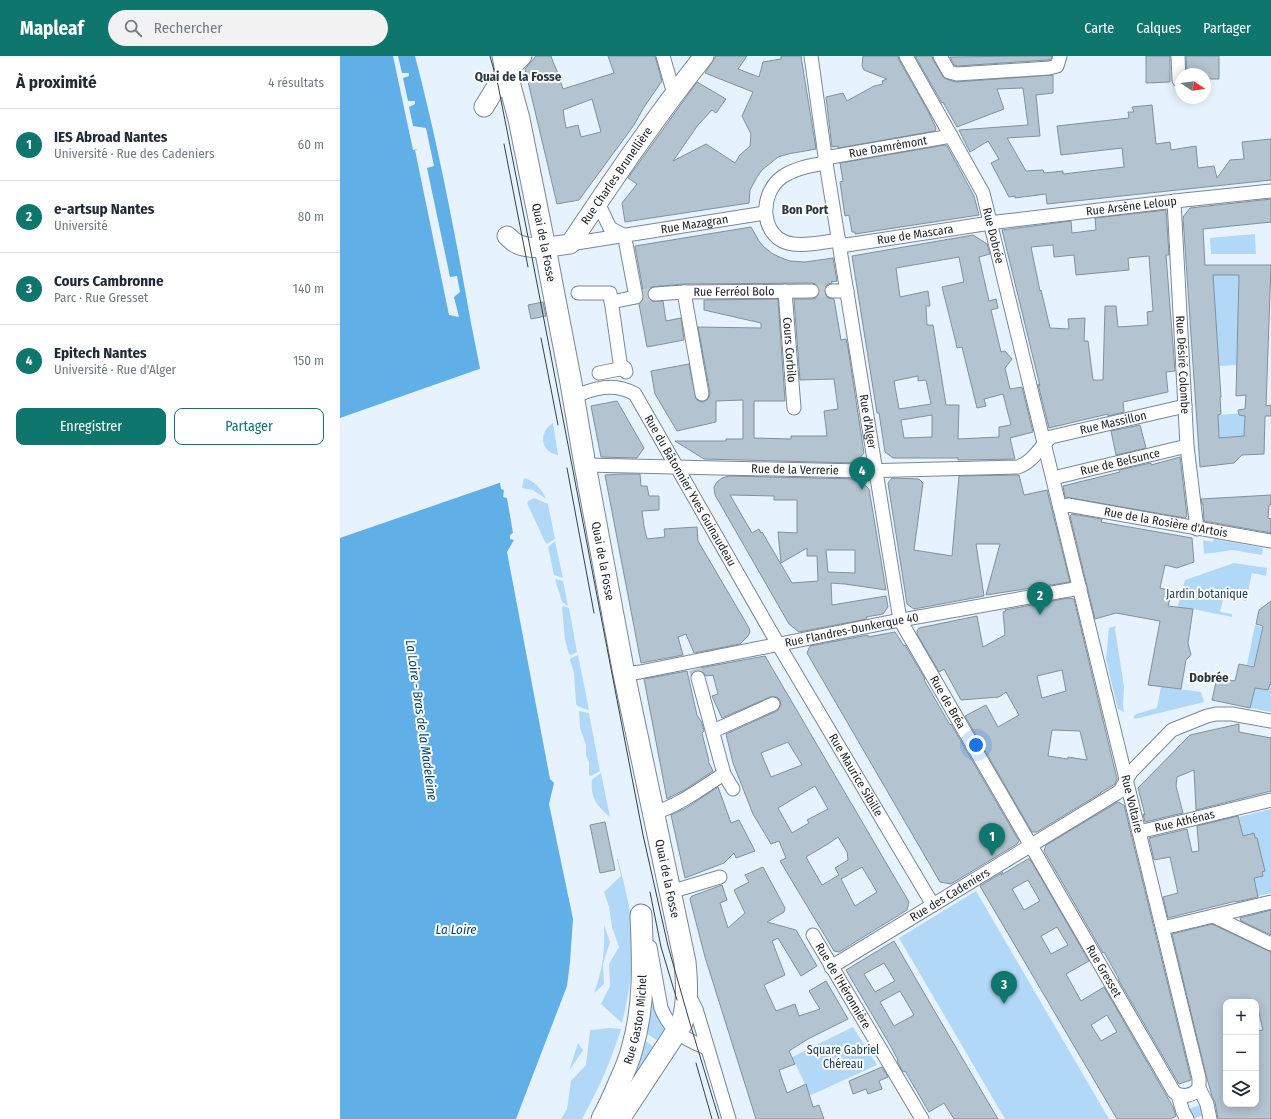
<!DOCTYPE html>
<html lang="fr">
<meta charset="utf-8">
<style>
:root{--surface:#fff;--page:#f2f2f3;--text:#1f2937;--muted:#747a83;--line:#e0e1e3;--accent:#0f766e}
body{margin:0;font-family:"Fira Sans Condensed",sans-serif;background:var(--page);color:var(--text)}
.controls{position:absolute;right:12px;bottom:12px;display:grid;overflow:hidden;border-radius:8px;box-shadow:0 2px 10px #0003}
.controls button{width:36px;height:36px;display:grid;place-items:center;padding:0;border:0;border-bottom:1px solid var(--line);background:var(--surface);color:var(--text);font:20px sans-serif}
.compass{position:absolute;left:835px;top:12px;width:36px;height:36px;border-radius:50%;background:var(--surface);box-shadow:0 2px 10px #0003;rotate:103deg}
.you{position:absolute;left:636px;top:689px;width:14px;height:14px;margin:-10px;border:3px solid #fff;border-radius:50%;background:#1a73e8;box-shadow:0 0 0 6px #1a73e833}
.badge{display:grid;place-items:center;width:26px;height:26px;border-radius:50%;background:var(--accent);color:#fff;font-size:13px;font-weight:700}
.pin{position:absolute;translate:-50% -33px;filter:drop-shadow(0 1px 2px #0008)}
.pin::after{content:'';position:absolute;top:21px;width:14px;height:12px;background:inherit;clip-path:polygon(0 0,100% 0,50% 100%)}
.list{margin:0;padding:0;list-style:none}
h2{display:flex;justify-content:space-between;align-items:center;height:52px;margin:0;padding:0 16px;font-size:17px}
h2 small{font-size:13px;font-weight:400;color:var(--muted)}
.list li{display:grid;grid-template-columns:26px 1fr auto;gap:12px;align-items:center;box-sizing:border-box;height:72px;padding:0 16px;border-top:1px solid var(--line)}
.list b{display:block;font-size:15px;white-space:nowrap}
.list p{margin:0;font-size:13px;white-space:nowrap;color:var(--muted)}
.list em{font-size:13px;font-style:normal;color:var(--muted)}
.actions{display:flex;gap:8px;padding:12px 16px}
.actions a{flex:1;padding:9px 0;border:1px solid var(--accent);border-radius:8px;text-align:center;font-size:14px;color:var(--accent)}
.actions .main{background:var(--accent);color:#fff}
.icon{flex:none;width:22px;height:22px;fill:none;stroke:currentColor;stroke-width:2;stroke-linecap:round;stroke-linejoin:round}
.map{position:relative;flex:none;width:931px;height:1063px;overflow:hidden}
header{display:flex;align-items:center;gap:24px;box-sizing:border-box;height:56px;padding:0 20px;background:var(--accent);color:#fff}
header strong{font-size:19px}
nav{display:flex;gap:22px;margin-inline-start:auto;font-size:14px}
.search{width:280px;height:36px;background:var(--page);display:flex;align-items:center;gap:10px;box-sizing:border-box;padding:0 14px;border-radius:22px;color:var(--muted);font-size:15px}
main{display:flex}
aside{flex:1;background:var(--surface)}
.map>svg:first-child{display:block}
.green{fill:#b1d9f7}
.water{fill:#60afe7}
.pier{fill:#e6f3fe}
.building{fill:#b3c3d0;stroke:#80909c;fill-rule:evenodd}
.lines{fill:none;stroke-linecap:round;stroke-linejoin:round}
.street-tunnel{stroke:#becad4;stroke-width:13;stroke-dasharray:13 6;stroke-linecap:butt}
.street-casing{stroke:#798894;stroke-width:15}
.secondary-casing{stroke:#798894;stroke-width:21}
.primary-casing{stroke:#798894;stroke-width:23}
.street{stroke:#fff;stroke-width:13}
.secondary{stroke:#fff;stroke-width:19}
.primary{stroke:#fff;stroke-width:21}
.tram{stroke:#383f44;stroke-width:1}
.labels{text-anchor:middle;stroke-width:4;stroke-linejoin:round;paint-order:stroke}
.street-label{font-size:12px;fill:#20262b;stroke:#fefefe}
.park-label{font-size:12px;fill:#1b3d55;stroke:#fefefe}
.neighbourhood-label{font-size:13px;font-weight:bold;fill:#2b3842;stroke:#fefefe}
.water-label{font-size:13px;font-style:italic;fill:#06466b;stroke:#fefefe}
</style>
<header>
<strong>Mapleaf</strong>
<div class="search"><svg class="icon" aria-label="search" viewBox="0 0 24 24"><circle cx="10" cy="10" r="6"/><path d="M15 15l6 6"/></svg>Rechercher</div>
<nav><a>Carte</a><a>Calques</a><a>Partager</a></nav>
</header>
<main>
<aside>
<h2>À proximité<small>4 résultats</small></h2>
<ul class="list">
<li><span class="badge">1</span><div><b>IES Abroad Nantes</b><p>Université · Rue des Cadeniers</p></div><em>60 m</em></li>
<li><span class="badge">2</span><div><b>e-artsup Nantes</b><p>Université</p></div><em>80 m</em></li>
<li><span class="badge">3</span><div><b>Cours Cambronne</b><p>Parc · Rue Gresset</p></div><em>140 m</em></li>
<li><span class="badge">4</span><div><b>Epitech Nantes</b><p>Université · Rue d'Alger</p></div><em>150 m</em></li>
</ul>
<div class="actions"><a class="main">Enregistrer</a><a>Partager</a></div>
</aside>
<div class="map">
<svg width="931" height="1063" viewBox="0 0 931 1063">
<rect width="100%" height="100%" fill="#e6f3fe"/>
<g class="green">
<path d="M915 178 916 198H871L870 182Z"/>
<path d="M873 219H899L897 309 879 310Z"/>
<path d="M905 357V380L879 382 878 359Z"/>
<path d="M213 367 218 399C200 396 198 376 213 367Z"/>
<path d="M184 422C195 425 202 433 206 443L193 434 182 432Z"/>
<path d="M194 442 208 448 215 483 207 488 205 486 187 447 188 445Z"/>
<path d="M874 483 923 492 922 499 893 494 864 498 863 484 873 486Z"/>
<path d="M215 485 223 522 214 519 208 491Z"/>
<path d="M894 507 927 512 926 520 912 517 906 545 884 540 880 556 892 558V561L853 553 839 551 835 564 824 631 861 636 864 646 795 663 793 661 796 658 817 652 823 620 826 593 845 524Z"/>
<path d="M215 523 223 525 228 550 222 546Z"/>
<path d="M223 550 229 552 237 596 231 599 229 598 225 584 222 551Z"/>
<path d="M915 569 922 571 914 610 907 609Z"/>
<path d="M776 570 775 573 784 631 783 651 784 656 778 653 766 604 769 572Z"/>
<path d="M238 599 249 654 239 651 236 648 234 617 230 604 231 602Z"/>
<path d="M930 628 931 629V656L910 652 915 632 928 634Z"/>
<path d="M239 655 249 657 260 715 251 720 249 719V706L246 699V689L240 672Z"/>
<path d="M261 717 270 761C257 750 250 742 252 724L254 722Z"/>
<path d="M931 753V837L918 840 914 822 923 820 922 816 925 815 917 782H915L914 777 903 780 899 761Z"/>
<path d="M277 803H278C284 828 291 853 293 878 294 908 289 938 282 967L261 948 270 930 269 908 279 891 272 871 269 851 264 836 281 820Z"/>
<path d="M636 835 769 1063H665L559 882Z"/>
<path d="M264 869 270 886 263 908 264 928 254 937C263 912 265 895 264 869Z"/>
<path d="M308 915 316 955 325 973 323 979 319 986 301 973Z"/>
<path d="M513 971 537 1009 469 1040 465 1028 452 1001Z"/>
<path d="M270 972 281 973C271 1005 258 1034 242 1063H221L227 1053 231 1025 246 1009 250 974Z"/>
<path d="M299 980 315 992 269 1063Z"/>
<path d="M238 987 243 994 229 1015Z"/>
<path d="M860 1049 863 1059 853 1063 848 1053Z"/>
</g>
<path class="water" d="M0 0H75C98 88 115 177 131 267 142 322 153 377 161 433L164 434 163 441 167 442 173 477C170 478 170 480 170 483L174 484 167 496 210 723 214 727 209 748 233 863 230 906 227 930 176 1063H0Z"/>
<g class="pier">
<path d="M53 0H58L62 17H69V20L63 22 68 45H75V48L69 51 73 70 86 72 94 110 87 112 110 221 117 220 120 236 114 241 119 261 109 259 75 94 78 93H77L73 94Z"/>
<path d="M142 312 157 390 162 426 0 482V362Z"/>
</g>
<g class="building">
<path d="M196 0H211L213 6 217 15 223 33 274 17 268 0H315L322 25 304 51 294 69 239 144 217 148 185 13ZM252 43 261 76 241 81 238 69 226 72 223 54Z"/>
<path d="M376 0H407L398 13 419 21 423 6 441 3V0H461L476 93 448 98 438 101 433 105 422 114 417 121 410 134 409 147 285 166 282 147 297 128 288 122 357 26 386 43 376 57 372 54 358 69 333 105 366 88 395 107 400 99 410 90 411 78 402 60 413 36 365 17Z"/>
<path d="M523 0H558L559 4 588 55 596 72 595 75 498 92V90L492 91 486 41 503 37 507 45 534 30 543 28 542 25 547 23 524 14 522 10Z"/>
<path d="M575 0H592L593 4 604 22 615 26 713 19V37L696 39 700 80 667 82 686 115 703 114 704 117 723 115V118L784 111 782 92 721 99 717 70 789 62 788 56H794L792 51 812 49 816 88 830 86 831 94 856 90 858 112 874 110 877 122 890 104 904 103 902 86 931 83V124L707 148 706 138 675 142V140L669 141 651 107 659 103 648 85 630 96 619 74 688 69 683 32 657 33 664 53 617 71 603 46 602 47Z"/>
<path d="M682 0H712L711 3 708 4 618 10 614 9 610 1Z"/>
<path d="M806 0H830V26L806 27Z"/>
<path d="M846 0H879V23H865V18H847Z"/>
<path d="M605 89 607 90 634 140 639 159 515 178V176H512L509 159 505 160 502 140 500 126 503 125 500 107Z"/>
<path d="M931 143V166L863 173 865 209H931L926 350 931 349V360H925L924 398 902 399 894 407 860 411 843 161 850 152ZM873 219H899L896 340 906 339 905 353 898 354 899 359 905 360 904 380 879 382 878 359 881 358 880 341H881Z"/>
<path d="M826 154 829 199H826L835 315 826 316 828 336 783 346 784 356 768 360V358L709 372 698 328 700 330 662 174 731 165 732 177 756 174 755 162ZM713 189 714 201 734 199 736 219 789 214 788 202 809 200 813 255 807 256 808 269 778 271 776 250H765L763 324H753L748 285H744L745 262 728 263 729 273 710 272 701 234 700 235 691 191Z"/>
<path d="M411 171 419 185 424 191 433 198 444 203 450 205 465 206 493 202 497 225 491 226 492 227 488 228 485 231 484 235 488 242 494 243 501 284 506 283 508 292 524 397 515 407 364 403 335 385H386V383H403V344L376 345V366L337 375 315 338 311 315 349 308 356 343 359 345 363 346 367 344 369 341 370 337 358 271 421 272V267L364 254V244L438 243 445 345H414V382L451 383V380H487L484 355 498 353 494 323 460 324 454 243H472L476 242 479 239 480 235 479 231 476 228 472 227 344 228 311 231 308 235V242L312 245H323L326 265 341 262 344 284 307 291 299 248 303 244 304 240 295 190Z"/>
<path d="M633 179 647 188 650 198 639 201 649 245 656 243 658 252 651 254 661 296 665 295 672 303 665 312 670 333 682 331 693 376 670 382 675 403 621 404H618V402H553L545 396 539 357H537L512 200ZM619 201 624 226 602 231 616 287 617 292 622 291 637 352 646 350 644 343 663 338 671 369 659 371V381L618 383 619 349H606L593 269H587L586 250H590L588 235 560 241 556 212ZM578 320V325L586 324 591 348 559 353 554 325ZM592 359V381L564 382 561 364Z"/>
<path d="M203 246 206 260 191 263 188 249Z"/>
<path d="M277 345 304 392 297 402 261 401 251 350Z"/>
<path d="M800 369 806 392 776 399 771 375Z"/>
<path d="M840 401 847 460 845 462 725 441 723 430 780 416 779 414 811 407V409Z"/>
<path d="M281 418H300L301 430H307L309 440H319V454L302 455 304 470 307 483 325 481 324 473 357 471 358 485 409 572 410 576 408 580 400 588 354 597 346 578 338 581 343 599 301 607 265 419Z"/>
<path d="M679 419 684 439 707 434 730 526 646 539 660 488H636L644 540 574 553 567 548 548 427 552 422 579 423 583 427 574 494 612 500 619 420Z"/>
<path d="M389 420 519 423 529 433 546 534 505 528 491 527 492 549 546 540 548 551 543 558 526 561 527 563 459 576 449 568 375 439 374 431 377 426 382 422ZM390 439 434 440V444H457V477L438 476 441 507 467 492V500H477L478 525 452 527 422 476 421 477 419 473 412 477ZM486 494H515V517L488 516Z"/>
<path d="M931 439V448L929 449 928 462 931 463V477L864 465 863 448H862L861 443Z"/>
<path d="M732 458 762 463 761 466 852 482 854 506 837 512 825 509 820 532 832 535 828 550 853 553 848 587 851 599 846 604 841 633 808 629 820 565 776 557 755 563 730 460Z"/>
<path d="M728 542 734 543 777 723 775 728 760 737H761L697 776H692L625 660 646 649 658 671 679 659 666 636 659 641 621 644 604 613 599 616 577 578V575L579 572 637 560 643 591 665 579 663 556 666 555 665 554ZM722 614 726 635 702 642 697 620ZM712 674 740 675 747 704 728 701V703L708 700Z"/>
<path d="M931 545V629L930 628 928 634 915 632 910 652 872 644 877 622 895 625 899 608 914 611 923 570 916 568 919 554Z"/>
<path d="M555 576 564 590 565 589 585 623 584 624 610 669 611 668 679 785 677 788 611 828 600 826 467 597 470 590 528 579V581Z"/>
<path d="M425 600 569 846 567 854 499 896 494 895 440 805 446 802 439 785 431 788 413 758 393 707 386 678 437 655 441 649 440 644 437 641H430L382 662 372 640 378 638 373 619 366 620 360 612ZM448 686 462 709 431 721 421 697ZM475 730 488 753 467 764 469 767 452 777 438 752ZM498 781 507 796 508 804 495 812 499 819 482 829 466 801 488 788ZM522 811 537 836 515 850 501 823Z"/>
<path d="M347 615 357 659 362 667 364 675 362 677 369 705H368L373 715 346 733 327 743 304 623Z"/>
<path d="M899 668V676L931 682V735L856 754 854 714 837 721 836 730 843 757 805 766 803 758 805 759 798 732 850 679Z"/>
<path d="M378 731 391 767 399 764 415 795 396 802 394 797 384 807 345 822 331 759 346 752Z"/>
<path d="M778 746 784 749 851 1023V1024L839 1028 778 923H779L764 896 763 897 704 795 706 789Z"/>
<path d="M898 760 903 780 914 777 915 782H917L925 815 922 816 923 820 914 822 918 841 896 846V845L828 862 823 841 838 837 830 801 814 804 809 782 847 773 852 796 859 795 857 770Z"/>
<path d="M265 766 275 814 260 817 250 769Z"/>
<path d="M688 803H690L749 905 726 918 741 945 764 931 833 1051 836 1060 831 1063H777L640 830 663 816 661 819ZM688 824 700 845 684 854 672 833ZM717 871 728 889 711 898 701 880ZM767 959 777 976 761 985 751 969Z"/>
<path d="M423 811 445 852 444 856 427 866 456 874 477 910 461 920 438 882 432 885 445 919 424 929 436 955 455 948 459 960 480 953 469 935 486 925 508 963 468 983 449 995 455 1008 439 1014 447 1037 466 1028 473 1051 479 1049 484 1063H416L365 901 350 843 352 840 382 829 387 844 380 847 388 872 405 857 394 834 409 826 405 819Z"/>
<path d="M931 854V879L901 865 900 862Z"/>
<path d="M872 868 931 896V1063H878L875 1046 872 1040 866 1019 832 878ZM886 946H916V954L918 953 923 974 916 975V1048H886Z"/>
<path d="M554 885 591 949 658 1063H614L604 1047 589 1056 565 1015 563 1016 557 1005 558 1004 550 989 506 914ZM544 907 555 925 535 936 524 918ZM560 935 574 959 554 970 540 946Z"/>
<path d="M542 1011 548 1021 539 1025 542 1033 528 1038 526 1033 513 1038 509 1025Z"/>
</g>
<g class="lines">
<g class="street-tunnel">
<path d="M472 235H492"/>
<path d="M298 240 315 238"/>
<path d="M355 613 358 622"/>
</g>
<g class="street-casing">
<g id="street">
<path d="M323 0 334 38"/>
<path id="s1" d="M471 0 486 107 560 564 834 1036C842 1042 853 1040 859 1032"/>
<path id="s2" d="M566 0 643 137 848 977 859 1022V1032L867 1048 870 1063"/>
<path d="M600 0 609 16 617 18 709 12 717 10 720 0"/>
<path d="M838 0 839 24"/>
<path id="s3" d="M485 102 611 80"/>
<path d="M486 107C471 109 455 112 442 121 418 138 420 184 453 188 468 190 484 186 499 184"/>
<path id="s4" d="M834 145 847 390 857 473"/>
<path d="M258 147 270 172 285 180"/>
<path id="s5" d="M230 188 425 157"/>
<path id="s6" d="M500 190 657 166 844 144 931 135"/>
<path id="s7" d="M445 235 454 352"/>
<path d="M492 235H507"/>
<path d="M344 236 362 338"/>
<path d="M238 237H270L281 313"/>
<path id="s8" d="M315 238 344 236 472 235"/>
<path d="M271 246 296 241 286 188"/>
<path d="M259 317 285 312 286 316"/>
<path id="s9" d="M233 341C254 332 274 326 295 338L438 588 593 849"/>
<path id="s10" d="M245 409 521 415 678 411C693 406 699 392 711 381L845 350"/>
<path id="s11" d="M713 422 847 390"/>
<path id="s12" d="M720 452 728 449 931 485"/>
<path id="s13" d="M284 618 300 616 550 566 740 532"/>
<path d="M373 675 433 648"/>
<path d="M384 718 393 733"/>
<path d="M314 757C340 749 361 732 384 718L358 622"/>
<path id="s14" d="M799 776 931 744"/>
<path d="M330 836 380 821"/>
<path d="M873 860 931 888"/>
<path d="M823 872 931 846"/>
<path id="s15" d="M473 879 582 1063"/>
<path d="M310 891 321 952C331 976 344 983 367 992"/>
<path id="s16" d="M491 911 777 737 780 735 791 716 832 674 867 660 876 658H892L931 665"/>
<path d="M347 936 356 953 389 1063"/>
<path d="M838 1039 843 1056 847 1063"/>
</g>
</g>
<g class="secondary-casing">
<g id="secondary">
<path d="M144 51 166 15 182 0"/>
<path id="s17" d="M167 180C170 182 172 185 174 186 188 196 215 190 230 188 273 124 316 60 364 0"/>
</g>
</g>
<g class="primary-casing">
<g id="primary">
<path id="s18" d="M163 0 166 15 179 63 207 202 231 327 245 409 284 618 345 906C347 927 348 947 342 967L279 1063"/>
<path id="s19" d="M262 1063C268 1052 274 1039 279 1027 284 1016 289 1005 292 993 305 949 303 904 301 859"/>
</g>
</g>
<use href="#street" class="street"/>
<use href="#secondary" class="secondary"/>
<use href="#primary" class="primary"/>
<g class="tram">
<path d="M150 0 158 29 190 191 303 779 328 890 349 964 379 1063"/>
<path d="M164 88 188 211"/>
<path d="M201 282 218 369"/>
<path d="M227 412 254 557"/>
<path d="M310 836 321 891 337 944"/>
<path d="M356 1007 372 1063"/>
</g>
</g>
<g class="labels">
<g class="street-label">
<text dy="4" stroke="none"><textPath href="#s3" startOffset="64">Rue Damrémont</textPath></text>
<text dy="4" stroke="none"><textPath href="#s17" startOffset="149">Rue Charles Brunellière</textPath></text>
<text dy="4" stroke="none"><textPath href="#s6" startOffset="294">Rue Arsène Leloup</textPath></text>
<text dy="4" stroke="none"><textPath href="#s5" startOffset="126">Rue Mazagran</textPath></text>
<text dy="4" stroke="none"><textPath href="#s6" startOffset="76">Rue de Mascara</textPath></text>
<text dy="4" stroke="none"><textPath href="#s2" startOffset="201">Rue Dobrée</textPath></text>
<text dy="4" stroke="none"><textPath href="#s18" startOffset="191">Quai de la Fosse</textPath></text>
<text dy="4" stroke="none"><textPath href="#s8" startOffset="79">Rue Ferréol Bolo</textPath></text>
<text dy="4" stroke="none"><textPath href="#s7" startOffset="59">Cours Corbilo</textPath></text>
<text dy="4" stroke="none"><textPath href="#s4" startOffset="164">Rue Désiré Colombe</textPath></text>
<text dy="4" stroke="none"><textPath href="#s1" startOffset="370">Rue d'Alger</textPath></text>
<text dy="4" stroke="none"><textPath href="#s10" startOffset="542">Rue Massillon</textPath></text>
<text dy="4" stroke="none"><textPath href="#s11" startOffset="69">Rue de Belsunce</textPath></text>
<text dy="4" stroke="none"><textPath href="#s10" startOffset="210">Rue de la Verrerie</textPath></text>
<text dy="4" stroke="none"><textPath href="#s9" startOffset="176">Rue du Bâtonnier Yves Guinaudeau</textPath></text>
<text dy="4" stroke="none"><textPath href="#s12" startOffset="108">Rue de la Rosière d'Artois</textPath></text>
<text dy="4" stroke="none"><textPath href="#s18" startOffset="515">Quai de la Fosse</textPath></text>
<text dy="4" stroke="none"><textPath href="#s13" startOffset="232">Rue Flandres-Dunkerque 40</textPath></text>
<text dy="4" stroke="none"><textPath href="#s1" startOffset="666">Rue de Bréa</textPath></text>
<text dy="4" stroke="none"><textPath href="#s9" startOffset="505">Rue Maurice Sibille</textPath></text>
<text dy="4" stroke="none"><textPath href="#s2" startOffset="786">Rue Voltaire</textPath></text>
<text dy="4" stroke="none"><textPath href="#s14" startOffset="47">Rue Athénas</textPath></text>
<text dy="4" stroke="none"><textPath href="#s18" startOffset="839">Quai de la Fosse</textPath></text>
<text dy="4" stroke="none"><textPath href="#s16" startOffset="139">Rue des Cadeniers</textPath></text>
<text dy="4" stroke="none"><textPath href="#s1" startOffset="977">Rue Gresset</textPath></text>
<text dy="4" stroke="none"><textPath href="#s15" startOffset="59">Rue de l'Héronnière</textPath></text>
<text dy="4" stroke="none"><textPath href="#s19" startOffset="106">Rue Gaston Michel</textPath></text>
</g>
<g class="park-label">
<text x="867" y="542">Jardin botanique</text>
<text x="503" y="998">Square Gabriel<tspan x="503" dy="14">Chéreau</tspan></text>
</g>
<g class="neighbourhood-label">
<text x="178" y="25">Quai de la Fosse</text>
<text x="465" y="158">Bon Port</text>
<text x="869" y="626">Dobrée</text>
</g>
<g class="water-label">
<text transform="translate(82 664) rotate(82)" y="5">La Loire - Bras de la Madeleine</text>
<text x="116" y="878">La Loire</text>
</g>
</g>
</svg>
<div class="controls">
<button>+</button>
<button>−</button>
<button><svg class="icon" aria-label="layers" viewBox="0 0 24 24"><path d="M12 4l9 5-9 5-9-5zM3 14l9 5 9-5"/></svg></button>
</div>
<svg class="compass" viewBox="-18 -18 36 36"><path d="M0-13l5 13h-10z" fill="#e53935"/><path d="M0 13l5-13h-10z" fill="#747a83"/></svg>
<div class="you"></div>
<div class="pin badge" style="left:652px;top:800px">1</div>
<div class="pin badge" style="left:700px;top:559px">2</div>
<div class="pin badge" style="left:664px;top:948px">3</div>
<div class="pin badge" style="left:522px;top:434px">4</div>
</div>
</main>
